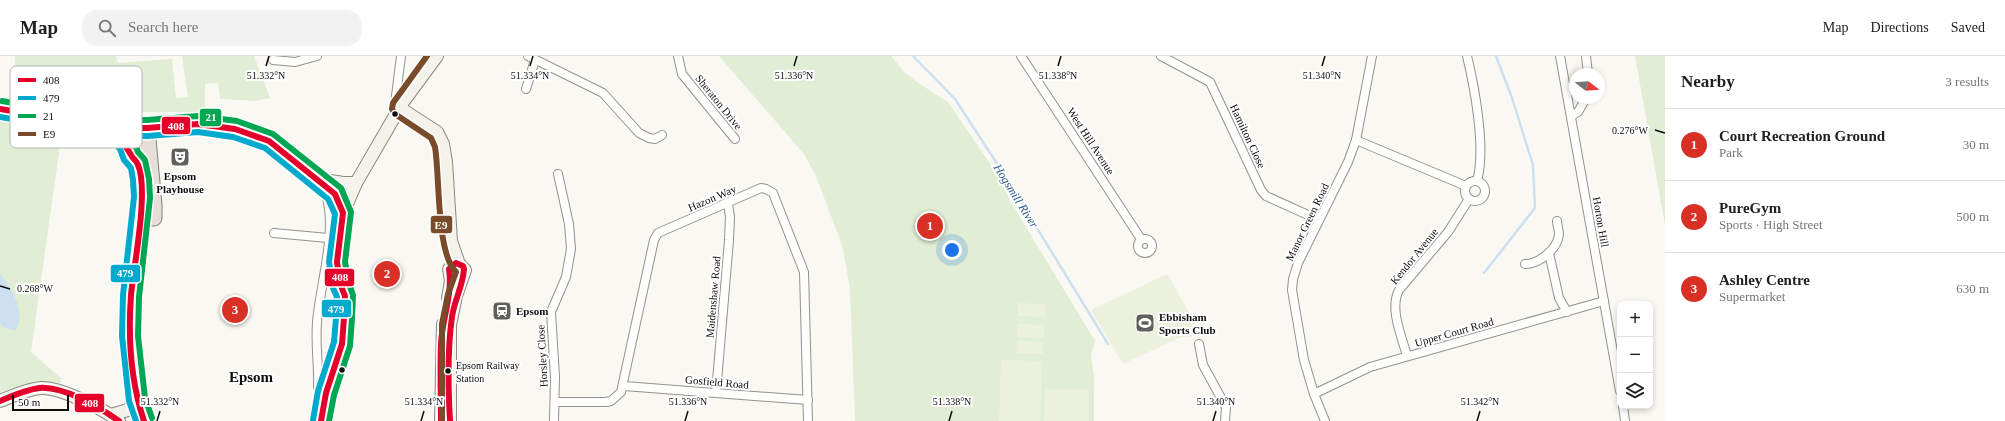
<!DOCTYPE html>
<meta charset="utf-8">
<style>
:root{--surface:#fff;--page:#f2f2f2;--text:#202124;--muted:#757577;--line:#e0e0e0;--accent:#d93025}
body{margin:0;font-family:"Times New Roman",serif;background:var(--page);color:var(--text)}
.controls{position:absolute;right:12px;bottom:12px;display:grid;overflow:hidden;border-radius:8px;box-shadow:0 2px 6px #0003}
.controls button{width:36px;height:36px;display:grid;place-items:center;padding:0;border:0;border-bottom:1px solid var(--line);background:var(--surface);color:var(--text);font:20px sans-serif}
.compass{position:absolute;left:1569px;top:12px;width:36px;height:36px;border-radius:50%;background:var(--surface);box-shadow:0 2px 6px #0003;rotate:107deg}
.scale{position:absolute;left:12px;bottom:10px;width:57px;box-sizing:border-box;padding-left:4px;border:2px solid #0c0c0c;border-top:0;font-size:11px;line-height:14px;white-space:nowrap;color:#0c0c0c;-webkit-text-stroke:3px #fff;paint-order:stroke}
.you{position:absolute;left:952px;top:194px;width:14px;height:14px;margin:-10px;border:3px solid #fff;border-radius:50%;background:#1a73e8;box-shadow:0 0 0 6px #1a73e833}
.badge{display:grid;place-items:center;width:26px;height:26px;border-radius:50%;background:var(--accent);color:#fff;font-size:13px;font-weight:700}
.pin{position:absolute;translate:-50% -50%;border:2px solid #fff;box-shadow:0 1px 4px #0006}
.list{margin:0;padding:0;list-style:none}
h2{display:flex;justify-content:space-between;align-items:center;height:52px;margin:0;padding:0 16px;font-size:17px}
h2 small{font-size:13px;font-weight:400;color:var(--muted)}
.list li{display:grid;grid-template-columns:26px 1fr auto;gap:12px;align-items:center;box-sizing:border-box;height:72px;padding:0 16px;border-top:1px solid var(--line)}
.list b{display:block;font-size:15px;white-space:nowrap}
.list p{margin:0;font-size:13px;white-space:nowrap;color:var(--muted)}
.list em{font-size:13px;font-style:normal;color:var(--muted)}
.icon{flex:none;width:22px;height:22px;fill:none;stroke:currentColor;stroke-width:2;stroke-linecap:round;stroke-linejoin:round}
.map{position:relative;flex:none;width:1665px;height:365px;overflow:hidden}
header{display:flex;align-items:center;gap:24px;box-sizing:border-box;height:56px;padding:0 20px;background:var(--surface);border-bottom:1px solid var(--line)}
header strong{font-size:19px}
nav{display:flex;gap:22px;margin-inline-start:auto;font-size:14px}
.search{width:280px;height:36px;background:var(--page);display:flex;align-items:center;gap:10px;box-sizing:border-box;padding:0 14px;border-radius:16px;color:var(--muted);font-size:15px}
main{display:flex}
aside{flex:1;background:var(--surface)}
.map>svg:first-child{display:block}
.green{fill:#e1edd4}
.pitch{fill:#ebf1dd}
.water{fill:#cce0f0}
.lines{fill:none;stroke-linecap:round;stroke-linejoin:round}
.stream{stroke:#cce0f0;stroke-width:2.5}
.street-casing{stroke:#939290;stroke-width:10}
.secondary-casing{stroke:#8a8986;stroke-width:14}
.highway-casing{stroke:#80807d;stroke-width:17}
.street{stroke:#fefefd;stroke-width:8}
.secondary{stroke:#f3f3ea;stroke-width:12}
.highway{stroke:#e6dfd7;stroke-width:15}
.bus-1-casing{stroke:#fff;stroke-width:9}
.bus-2-casing{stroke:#fff;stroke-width:9}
.bus-3-casing{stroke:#fff;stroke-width:9}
.bus-4-casing{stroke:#fff;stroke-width:9}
.bus-1{stroke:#e4002b;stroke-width:6}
.bus-2{stroke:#00a9ce;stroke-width:6}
.bus-3{stroke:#00a651;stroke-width:6}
.bus-4{stroke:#7a4b2a;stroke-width:6}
.ticks{fill:none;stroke:#0c0c0c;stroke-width:1.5}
.bus-dot{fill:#0c0c0c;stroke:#fff;stroke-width:1.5}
.labels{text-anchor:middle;stroke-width:4;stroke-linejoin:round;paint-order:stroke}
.bus-label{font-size:10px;fill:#0c0c0c;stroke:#fff;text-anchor:start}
.street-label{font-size:11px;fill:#0c0c0c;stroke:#fff}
.poi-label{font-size:11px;font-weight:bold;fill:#0c0c0c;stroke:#fff;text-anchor:start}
.water-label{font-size:12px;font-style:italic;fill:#245790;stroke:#fff}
.district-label{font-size:15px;font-weight:bold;fill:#0c0c0c;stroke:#fff}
.key{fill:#fff;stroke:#b6b6b6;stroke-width:1}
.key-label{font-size:11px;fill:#0c0c0c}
.ticks-label{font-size:10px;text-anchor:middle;fill:#0c0c0c;stroke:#fff;stroke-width:4;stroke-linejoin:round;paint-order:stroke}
.line-badge{stroke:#fff;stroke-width:1.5}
.badge-label{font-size:11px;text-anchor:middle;font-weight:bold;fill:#fff}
</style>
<header>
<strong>Map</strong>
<div class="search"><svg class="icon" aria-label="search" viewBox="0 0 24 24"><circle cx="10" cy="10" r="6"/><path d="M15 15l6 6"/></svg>Search here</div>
<nav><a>Map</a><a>Directions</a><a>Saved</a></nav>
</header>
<main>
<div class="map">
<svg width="1665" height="365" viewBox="0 0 1665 365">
<rect width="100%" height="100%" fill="#faf8f2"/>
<g class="green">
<path d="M15 0H116L118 7 172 3 176 42 188 41 182 0H254L270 42 256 45 220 43 218 27 205 28V56H67L18 49 14 48Z"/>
<path d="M719 0H891L905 17 920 28 948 46 997 118 1012 148 1095 285 1091 299 1094 320V365H855L850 233 843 192 816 120 804 98Z"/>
<path d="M1635 0H1665V169Z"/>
<path d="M0 59 59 72 60 89 31 296 62 323 60 327C37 322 22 332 0 339Z"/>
</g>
<g class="pitch">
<path d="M1167 218 1190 258 1194 276 1190 281H1181L1123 308 1091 254Z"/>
<path d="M1018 247 1045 248V261L1018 260Z"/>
<path d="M1017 268 1045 269 1044 282 1017 281Z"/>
<path d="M1017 285 1044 286 1043 298H1016Z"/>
<path d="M1001 304 1042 305 1040 365H999Z"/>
<path d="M1045 333 1089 334V365H1044Z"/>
</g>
<path class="water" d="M0 218C12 232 27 258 15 275L5 272 0 267Z"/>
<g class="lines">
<g class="stream">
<path d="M913 0 955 43 1007 123 1108 288"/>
<path d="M1484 217 1535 152 1533 109 1512 42 1496 0"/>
</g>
<g class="street-casing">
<g id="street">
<path d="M401 0 396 40 403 46"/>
<path d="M528 0 603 37 639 77 649 82 655 83 662 79"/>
<path d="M678 0 682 18 735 83"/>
<path d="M1021 0 1141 183"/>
<path d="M1161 0 1210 26 1261 134 1266 140 1319 164"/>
<path d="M1467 0C1475 33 1486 93 1477 125"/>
<path d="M1560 0 1620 335"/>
<path d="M1586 0 1588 18"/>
<path d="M273 4 295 6 317 0"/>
<path d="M526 33 535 4"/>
<path d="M1571 60 1578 56 1586 42"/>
<path d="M1356 84 1466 130"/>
<circle cx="1475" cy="135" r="10"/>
<path d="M274 177 328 182"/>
<circle cx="1145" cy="190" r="7"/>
<path d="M1549 197 1559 242 1567 256"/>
<path d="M1525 208C1539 208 1558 193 1559 178 1559 174 1557 169 1557 165"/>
<path d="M1199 288 1203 309 1226 351 1225 365"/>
<path d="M1407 300C1402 281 1389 253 1399 234L1448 176 1469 143"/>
<path d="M624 330 808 344"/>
<path d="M318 331C319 307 314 281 318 257 322 223 337 172 326 139"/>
<path d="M716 337 729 184 730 161 728 148"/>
<path d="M1314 338 1370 311 1604 245"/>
<path d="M555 346H606L611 345 621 336 654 184 658 177 761 132 766 133 773 137 804 216 808 365"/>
<path d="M1623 350 1625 365"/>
<path d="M554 365 555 321 551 256 566 221 571 193 569 168 558 118"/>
<path d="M1325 365 1314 338 1304 304 1292 234 1293 223 1298 207 1348 106 1356 84 1372 0"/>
</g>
</g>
<g class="secondary-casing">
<g id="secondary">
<path d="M400 52 437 76 443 88 446 106 451 185 459 208 465 214 456 240 450 269V365"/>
<path d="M318 123 343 127H356"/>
<path d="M343 157 356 127 403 46 437 0"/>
<path d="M448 242 451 225 449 213 453 208H459"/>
<path d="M0 345C13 340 27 333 41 332 61 331 103 353 119 365"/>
<path d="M111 359 128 354 137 344"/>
<path d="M441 365 443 268"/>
</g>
</g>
<g class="highway-casing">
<g id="highway">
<path d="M0 53 22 58 112 72H147L198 68 235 73 269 85 335 138 343 157 337 206 341 230 345 240 344 262 342 288 326 337 321 365"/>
<path d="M112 72 127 89 131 100 136 106"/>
<path d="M137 72 138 108 142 141 131 240 130 280 137 344 144 365"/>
<path d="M140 160 154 162V149L147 72"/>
</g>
</g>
<use href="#street" class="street"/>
<use href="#secondary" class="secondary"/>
<use href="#highway" class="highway"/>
<g class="bus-1-casing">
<g id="bus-1">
<path d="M0 53 112 72H147L198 68 235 73 269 85 335 138 343 157 337 206 341 230 345 240 344 262 342 288 326 337 321 365"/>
<path d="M112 72C122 83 124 87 131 99 133 103 137 105 138 109 149 134 134 208 131 239 128 280 131 326 144 365"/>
<path d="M0 345C12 340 25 334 39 332 64 330 99 351 119 365"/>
<path d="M441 365C441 340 440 314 441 288 442 263 453 238 449 213L456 207 463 210 464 213C463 230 454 245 452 261 447 295 448 330 450 365"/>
</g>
</g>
<g class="bus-2-casing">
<g id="bus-2">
<path d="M0 61 111 80H148L198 76 233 81 265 92 328 143 335 158 329 206 333 232 337 241 336 262 334 286 318 335 313 364"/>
<path d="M106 77 120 93 124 104 131 112 133 124 134 141 123 239 122 280 129 345 136 365"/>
</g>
</g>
<g class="bus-3-casing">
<g id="bus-3">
<path d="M2 45 113 64H147L198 60 237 65 273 78 341 132 351 156 345 206 349 228 353 239 352 262 350 290 334 339 329 365"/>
<path d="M118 67 133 84 138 96 145 104 149 123 150 142 139 241 138 280 145 342 152 362"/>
</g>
</g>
<g class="bus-4-casing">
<path id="bus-4" d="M427 0 393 47 392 53 395 58 431 82 435 91C440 120 436 197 456 216L448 238 442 268V365"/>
</g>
<use href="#bus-1" class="bus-1"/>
<use href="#bus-2" class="bus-2"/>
<use href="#bus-3" class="bus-3"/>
<use href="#bus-4" class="bus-4"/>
</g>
<path class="ticks" d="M266 10 269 0M530 10 533 0M794 10 797 0M1058 10 1061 0M1322 10 1325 0M1655 74 1665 77M0 230 10 233M157 365 160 355M421 365 424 355M685 365 688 355M949 365 952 355M1213 365 1216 355M1477 365 1480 355"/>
<defs>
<g id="theatre-square" transform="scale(1)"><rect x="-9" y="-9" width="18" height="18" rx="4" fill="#5f5f5c" stroke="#fff"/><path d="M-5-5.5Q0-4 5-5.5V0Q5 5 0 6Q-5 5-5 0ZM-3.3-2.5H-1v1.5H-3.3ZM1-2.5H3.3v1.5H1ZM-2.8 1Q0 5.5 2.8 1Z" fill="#fff"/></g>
<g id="station-square" transform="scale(1)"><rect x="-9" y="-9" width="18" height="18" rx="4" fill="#5f5f5c" stroke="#fff"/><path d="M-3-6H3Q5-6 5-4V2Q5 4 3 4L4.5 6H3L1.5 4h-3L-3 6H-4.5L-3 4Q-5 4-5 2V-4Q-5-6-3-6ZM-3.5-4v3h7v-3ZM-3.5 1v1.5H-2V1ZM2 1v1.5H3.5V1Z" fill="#fff"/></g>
<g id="stadium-square" transform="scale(1)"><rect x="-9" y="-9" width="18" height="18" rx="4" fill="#5f5f5c" stroke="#fff"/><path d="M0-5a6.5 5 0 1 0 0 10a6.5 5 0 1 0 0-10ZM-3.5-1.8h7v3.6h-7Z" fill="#fff"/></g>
</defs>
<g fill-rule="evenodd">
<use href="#theatre-square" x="180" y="101"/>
<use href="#station-square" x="502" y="255"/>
<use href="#stadium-square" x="1145" y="267"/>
</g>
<g class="bus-dot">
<circle cx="395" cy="58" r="3.5"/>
<circle cx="342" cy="314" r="3.5"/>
<circle cx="448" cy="315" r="3.5"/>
</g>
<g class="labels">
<g class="bus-label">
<text x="456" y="313">Epsom Railway<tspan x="456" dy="13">Station</tspan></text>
</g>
<g class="street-label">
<text transform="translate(719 46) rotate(51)" y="4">Sheraton Drive</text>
<text transform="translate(1248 80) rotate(65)" y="4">Hamilton Close</text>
<text transform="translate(1091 85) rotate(57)" y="4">West Hill Avenue</text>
<text transform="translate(712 142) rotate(-23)" y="4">Hazon Way</text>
<text transform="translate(1307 166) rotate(-64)" y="4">Manor Green Road</text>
<text transform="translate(1601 166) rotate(80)" y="4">Horton Hill</text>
<text transform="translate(1414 200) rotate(-51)" y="4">Kendor Avenue</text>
<text transform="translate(713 241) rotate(-85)" y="4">Maidenshaw Road</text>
<text transform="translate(1454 276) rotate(-16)" y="4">Upper Court Road</text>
<text transform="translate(542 300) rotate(-93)" y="4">Horsley Close</text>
<text transform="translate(717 326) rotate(5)" y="4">Gosfield Road</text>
</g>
<g class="poi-label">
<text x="180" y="124" text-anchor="middle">Epsom<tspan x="180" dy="13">Playhouse</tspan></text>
<text x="516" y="259">Epsom</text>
<text x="1159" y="265">Ebbisham<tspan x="1159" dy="13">Sports Club</tspan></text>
</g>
<g class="water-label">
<text transform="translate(1016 140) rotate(58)" y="4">Hogsmill River</text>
</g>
<g class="district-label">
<text x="251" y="326">Epsom</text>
</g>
</g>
<rect x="10" y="10" width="132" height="82" rx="6" class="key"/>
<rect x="18" y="22" width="18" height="4" fill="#e4002b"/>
<rect x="18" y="40" width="18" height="4" fill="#00a9ce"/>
<rect x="18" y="58" width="18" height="4" fill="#00a651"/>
<rect x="18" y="76" width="18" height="4" fill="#7a4b2a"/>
<g class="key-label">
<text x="43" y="28">408</text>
<text x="43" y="46">479</text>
<text x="43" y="64">21</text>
<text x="43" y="82">E9</text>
</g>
<g class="ticks-label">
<text x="266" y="23">51.332°N</text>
<text x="530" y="23">51.334°N</text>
<text x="794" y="23">51.336°N</text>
<text x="1058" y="23">51.338°N</text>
<text x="1322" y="23">51.340°N</text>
<text x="1630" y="78">0.276°W</text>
<text x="35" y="236">0.268°W</text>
<text x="160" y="349">51.332°N</text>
<text x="424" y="349">51.334°N</text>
<text x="688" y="349">51.336°N</text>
<text x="952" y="349">51.338°N</text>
<text x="1216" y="349">51.340°N</text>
<text x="1480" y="349">51.342°N</text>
</g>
<g class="line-badge">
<rect x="199" y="52" width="23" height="19" rx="4" fill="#00a651"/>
<rect x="161" y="60" width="30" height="19" rx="4" fill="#e4002b"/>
<rect x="430" y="159" width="23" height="19" rx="4" fill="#7a4b2a"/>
<rect x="110" y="208" width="31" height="19" rx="4" fill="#00a9ce"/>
<rect x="324" y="212" width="31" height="19" rx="4" fill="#e4002b"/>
<rect x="321" y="243" width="31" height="19" rx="4" fill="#00a9ce"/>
<rect x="74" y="337" width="31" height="20" rx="4" fill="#e4002b"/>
</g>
<g class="badge-label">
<text x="211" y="65">21</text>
<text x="176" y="74">408</text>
<text x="441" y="173">E9</text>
<text x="125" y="221">479</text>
<text x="340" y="225">408</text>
<text x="336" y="257">479</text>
<text x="90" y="351">408</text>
</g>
</svg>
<div class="controls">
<button>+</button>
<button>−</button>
<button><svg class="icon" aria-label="layers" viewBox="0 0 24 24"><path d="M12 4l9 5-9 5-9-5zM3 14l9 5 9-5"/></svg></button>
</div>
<svg class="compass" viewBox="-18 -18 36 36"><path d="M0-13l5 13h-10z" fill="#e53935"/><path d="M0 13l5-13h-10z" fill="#757577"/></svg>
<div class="scale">50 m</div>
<div class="you"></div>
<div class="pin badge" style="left:930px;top:170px">1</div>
<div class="pin badge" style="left:387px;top:218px">2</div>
<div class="pin badge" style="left:235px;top:254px">3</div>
</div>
<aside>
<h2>Nearby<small>3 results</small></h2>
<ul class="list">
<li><span class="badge">1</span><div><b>Court Recreation Ground</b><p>Park</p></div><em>30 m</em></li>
<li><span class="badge">2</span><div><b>PureGym</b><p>Sports · High Street</p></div><em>500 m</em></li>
<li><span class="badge">3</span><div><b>Ashley Centre</b><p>Supermarket</p></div><em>630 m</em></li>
</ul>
</aside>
</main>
